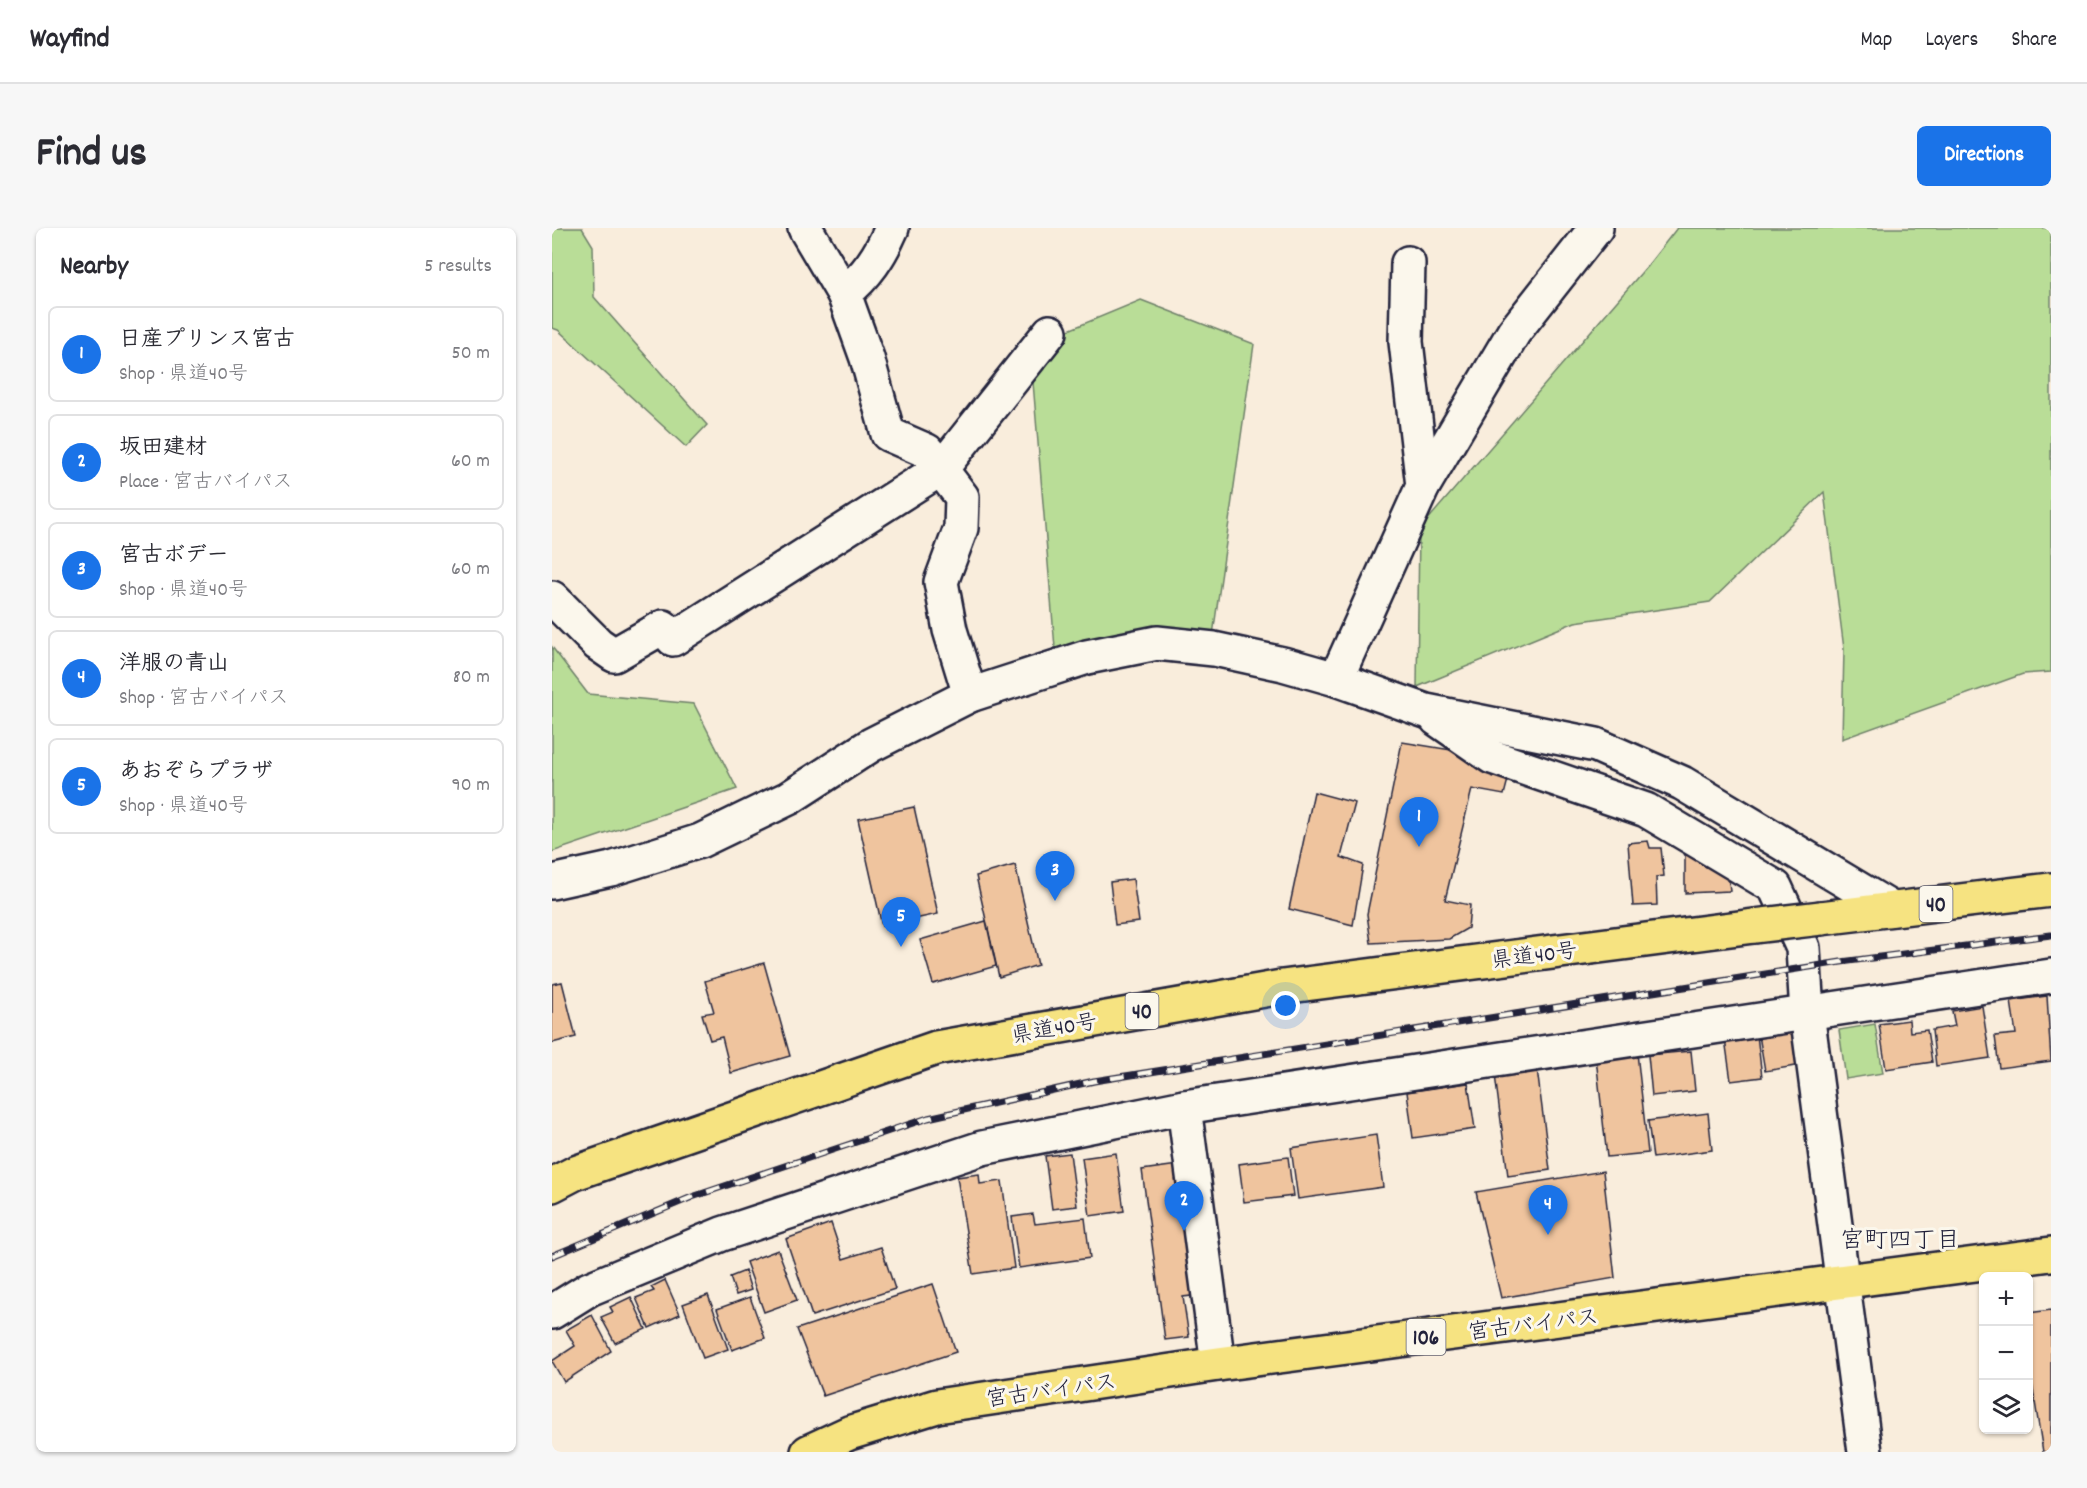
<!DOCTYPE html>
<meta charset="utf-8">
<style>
:root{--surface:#fff;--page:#f7f7f7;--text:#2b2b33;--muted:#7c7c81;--line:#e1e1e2;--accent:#1a73e8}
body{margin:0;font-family:Dekko,"Klee One",sans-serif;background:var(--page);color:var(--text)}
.controls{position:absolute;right:18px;bottom:18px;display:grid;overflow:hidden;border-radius:9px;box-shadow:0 2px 4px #0004}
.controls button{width:54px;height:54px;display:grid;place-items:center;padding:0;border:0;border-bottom:2px solid var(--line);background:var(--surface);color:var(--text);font:30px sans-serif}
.you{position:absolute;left:734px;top:778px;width:21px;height:21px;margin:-15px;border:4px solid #fff;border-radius:50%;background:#1a73e8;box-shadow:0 0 0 9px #1a73e833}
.badge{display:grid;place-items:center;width:39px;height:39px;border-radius:50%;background:var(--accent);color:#fff;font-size:20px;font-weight:700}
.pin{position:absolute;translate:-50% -50px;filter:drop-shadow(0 2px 3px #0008)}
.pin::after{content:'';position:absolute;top:32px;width:21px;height:18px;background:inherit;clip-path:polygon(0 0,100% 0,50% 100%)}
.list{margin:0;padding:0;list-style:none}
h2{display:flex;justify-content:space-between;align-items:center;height:78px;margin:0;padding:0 24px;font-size:26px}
h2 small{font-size:20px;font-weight:400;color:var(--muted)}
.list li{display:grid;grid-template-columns:39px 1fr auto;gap:18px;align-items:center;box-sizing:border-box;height:96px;margin:0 12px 12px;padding:0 12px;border:2px solid var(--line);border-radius:9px}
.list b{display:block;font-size:22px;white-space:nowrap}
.list p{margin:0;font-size:20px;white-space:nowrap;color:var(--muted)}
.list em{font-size:20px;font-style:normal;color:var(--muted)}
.icon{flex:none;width:33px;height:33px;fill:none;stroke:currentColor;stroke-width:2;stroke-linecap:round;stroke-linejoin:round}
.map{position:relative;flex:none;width:1499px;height:1224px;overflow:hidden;border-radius:9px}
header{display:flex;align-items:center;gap:36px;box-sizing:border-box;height:84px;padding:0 30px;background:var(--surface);border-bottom:2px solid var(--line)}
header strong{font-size:28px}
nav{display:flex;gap:33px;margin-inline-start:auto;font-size:21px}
.intro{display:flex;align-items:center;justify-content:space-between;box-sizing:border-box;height:144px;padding:0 36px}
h1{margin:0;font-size:42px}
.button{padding:15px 27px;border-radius:9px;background:var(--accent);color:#fff;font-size:21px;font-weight:700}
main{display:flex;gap:36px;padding:0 36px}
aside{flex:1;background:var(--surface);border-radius:9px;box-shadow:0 2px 4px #0004}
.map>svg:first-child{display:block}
.green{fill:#b9dd97;stroke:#6e8069;stroke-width:1.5}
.building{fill:#efc49e;stroke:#22223b;stroke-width:1.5}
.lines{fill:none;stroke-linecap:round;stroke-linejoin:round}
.minor-casing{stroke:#22223b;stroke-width:38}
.major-casing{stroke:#22223b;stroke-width:38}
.highway-casing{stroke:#22223b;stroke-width:38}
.minor{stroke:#fbf7ec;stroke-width:33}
.major{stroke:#f6e381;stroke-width:33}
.highway{stroke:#f6e381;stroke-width:33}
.rail-casing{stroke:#22223b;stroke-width:7}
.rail{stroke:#fbf7ec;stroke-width:4.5;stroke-dasharray:14;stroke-linecap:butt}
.major-bridge-casing{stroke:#22223b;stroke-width:38;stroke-linecap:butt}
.major-bridge{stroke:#f6e381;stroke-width:33}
.labels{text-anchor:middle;stroke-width:6;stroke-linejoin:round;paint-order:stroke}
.shield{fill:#fbf7ec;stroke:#636270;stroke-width:1.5}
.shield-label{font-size:21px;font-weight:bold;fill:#22223b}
.street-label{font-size:22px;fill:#22223b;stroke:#fbf7ec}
.neighbourhood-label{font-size:24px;fill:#22223b;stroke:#fbf7ec}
</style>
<header>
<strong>Wayfind</strong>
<nav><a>Map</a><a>Layers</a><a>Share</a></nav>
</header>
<div class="intro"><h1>Find us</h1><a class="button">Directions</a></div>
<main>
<aside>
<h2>Nearby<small>5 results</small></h2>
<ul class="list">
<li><span class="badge">1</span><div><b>日産プリンス宮古</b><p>Shop · 県道40号</p></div><em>50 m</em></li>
<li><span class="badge">2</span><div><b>坂田建材</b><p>Place · 宮古バイパス</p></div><em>60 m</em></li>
<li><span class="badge">3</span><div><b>宮古ボデー</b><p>Shop · 県道40号</p></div><em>60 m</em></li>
<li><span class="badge">4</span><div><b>洋服の青山</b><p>Shop · 宮古バイパス</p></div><em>80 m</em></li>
<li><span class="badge">5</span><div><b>あおぞらプラザ</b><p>Shop · 県道40号</p></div><em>90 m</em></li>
</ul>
</aside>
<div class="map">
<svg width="1499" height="1224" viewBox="0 0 1499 1224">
<rect width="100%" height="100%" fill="#f9eddc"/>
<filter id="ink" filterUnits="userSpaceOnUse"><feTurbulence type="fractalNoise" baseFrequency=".0167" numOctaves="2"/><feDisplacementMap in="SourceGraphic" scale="12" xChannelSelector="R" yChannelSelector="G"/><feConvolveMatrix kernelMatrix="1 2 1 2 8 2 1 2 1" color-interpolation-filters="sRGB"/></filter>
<g filter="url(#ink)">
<g class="green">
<path d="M0 0H30L41 18 42 69 155 197 134 219 6 102 0 100Z"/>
<path d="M1125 0H1499V444L1471 446 1290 511 1292 421 1272 264 1158 374 1023 394 865 459 867 302 1096 37Z"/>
<path d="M589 72 702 116 661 407 504 432 478 118Z"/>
<path d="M0 419 36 466 142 476 185 561 0 624Z"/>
<path d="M1323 796 1331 845 1294 851 1287 802Z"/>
</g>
<g class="building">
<path d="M850 514 961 532 952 567 920 561 893 672 918 677 916 700 897 711 819 715 815 686Z"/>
<path d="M762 564 803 575 789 629 811 637 801 697 737 681Z"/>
<path d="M362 579 386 686 330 698 306 591Z"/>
<path d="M1096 613 1098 620H1109L1112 648 1104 649 1105 677 1081 678 1076 615Z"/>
<path d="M1133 621 1176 644 1178 663 1133 665Z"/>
<path d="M463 637 486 737 447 749 424 648Z"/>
<path d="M581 651 587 694 563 697 558 654Z"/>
<path d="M434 693 444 738 381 756 368 712Z"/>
<path d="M212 735 238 828 179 845 170 809 158 812 150 786 162 784 153 753Z"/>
<path d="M10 754 24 809 0 815V756Z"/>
<path d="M1495 768 1499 833 1447 840 1443 808 1464 806 1459 773Z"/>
<path d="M1430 778 1438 830 1384 838 1380 802 1403 798 1400 783Z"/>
<path d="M1255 785 1262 835 1213 843 1207 807Z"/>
<path d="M1357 792 1358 804 1375 802 1380 834 1334 841 1327 796Z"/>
<path d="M1205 807 1210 849 1179 853 1173 811Z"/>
<path d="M1139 823 1143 863 1100 868 1096 827Z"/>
<path d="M1085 825 1096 925 1055 929 1044 830Z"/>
<path d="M985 841 998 942 956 948 943 847Z"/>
<path d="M916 855 923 901 861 910 855 864Z"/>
<path d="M1156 885 1160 922 1101 930 1096 893Z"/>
<path d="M824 907 831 959 746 971 739 920Z"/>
<path d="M518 925 525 978 500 981 493 928Z"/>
<path d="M564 925 572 983 538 988 530 930Z"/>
<path d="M736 929 741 968 692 974 687 936Z"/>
<path d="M655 933 673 1064 631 1069 637 1109 613 1112 590 942Z"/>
<path d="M1051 943 1063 1050 949 1070 924 964Z"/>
<path d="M427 946 428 956 450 953 462 1040 421 1046 405 949Z"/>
<path d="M481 986 483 996 533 990 538 1030 467 1040 460 989Z"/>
<path d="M279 995 291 1031 329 1019 343 1061 260 1088 234 1011Z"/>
<path d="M226 1022 245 1072 212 1084 194 1034Z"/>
<path d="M193 1043 199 1062 184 1067 178 1049Z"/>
<path d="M113 1052 128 1086 97 1100 84 1070 102 1063 99 1059Z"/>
<path d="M381 1056 404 1124 271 1168 245 1101Z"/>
<path d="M156 1067 176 1121 151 1130 131 1076Z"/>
<path d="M79 1069 94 1101 63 1115 49 1089 61 1084 58 1079Z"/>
<path d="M198 1069 213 1110 180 1122 165 1081Z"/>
<path d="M1499 1082V1224H1491L1476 1130V1085Z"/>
<path d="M40 1087 59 1123 12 1154 0 1133 23 1118 14 1102Z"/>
</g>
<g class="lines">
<g class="minor-casing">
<g id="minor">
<path d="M253 0 292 66 315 130 336 206 375 223 410 269 409 300 389 354 398 402 418 467"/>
<path d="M856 35 854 114 871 258"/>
<path d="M292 66C315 47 328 28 340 0"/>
<path d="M0 370 46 416 62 427 111 399 121 411 390 240 498 104"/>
<path d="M784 451 871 258 962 104 1044 0"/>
<path d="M885 491 940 529 1094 582 1223 659 1251 720 1255 785 1313 1224"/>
<path d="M0 654 59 641 148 613 237 570 319 517 418 467 535 429 605 415 662 421 731 436 784 451 874 483 1044 517 1130 555 1340 681"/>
<path d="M632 879 666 1136"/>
<path d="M0 1084 37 1061 170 1006 430 920 632 879 1499 748"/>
</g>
</g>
<g class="major-casing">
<g id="major">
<path d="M1269 690 1499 662"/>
<path d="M0 957 23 945 384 820 730 759 1202 698"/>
</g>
</g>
<g class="highway-casing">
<path id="highway" d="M256 1224 297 1205 385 1178 666 1136 1499 1026"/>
</g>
<use href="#minor" class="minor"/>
<use href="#major" class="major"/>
<use href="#highway" class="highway"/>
<g class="rail-casing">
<path id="rail" d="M0 1028 140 969 376 890 542 853 1289 734 1499 707"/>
</g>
<use href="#rail" class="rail"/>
<g class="major-bridge-casing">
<path id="major-bridge" d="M1202 698 1269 690"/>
</g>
<use href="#major-bridge" class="major-bridge"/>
</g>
</g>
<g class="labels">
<g class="shield">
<rect x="1367.5" y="658" width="33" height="36" rx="4.5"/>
<rect x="573.5" y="765" width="33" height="36" rx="4.5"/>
<rect x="854.5" y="1091" width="39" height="36" rx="4.5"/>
</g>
<g class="shield-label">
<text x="1384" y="683">40</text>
<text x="590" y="790">40</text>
<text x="874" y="1116">106</text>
</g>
<g class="street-label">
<text transform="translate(982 726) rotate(-7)" y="8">県道40号</text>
<text transform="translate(502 799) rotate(-10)" y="8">県道40号</text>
<text transform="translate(981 1095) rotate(-7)" y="8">宮古バイパス</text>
<text transform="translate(499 1161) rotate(-8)" y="8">宮古バイパス</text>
</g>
<g class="neighbourhood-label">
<text x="1348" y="1019">宮町四丁目</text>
</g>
</g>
</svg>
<div class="controls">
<button>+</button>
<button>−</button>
<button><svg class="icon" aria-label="layers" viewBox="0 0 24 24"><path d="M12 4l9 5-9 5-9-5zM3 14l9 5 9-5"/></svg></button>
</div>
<div class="you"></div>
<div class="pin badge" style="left:867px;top:619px">1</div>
<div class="pin badge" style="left:632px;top:1003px">2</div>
<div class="pin badge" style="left:503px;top:673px">3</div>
<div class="pin badge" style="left:996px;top:1007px">4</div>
<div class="pin badge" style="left:349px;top:719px">5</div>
</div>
</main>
